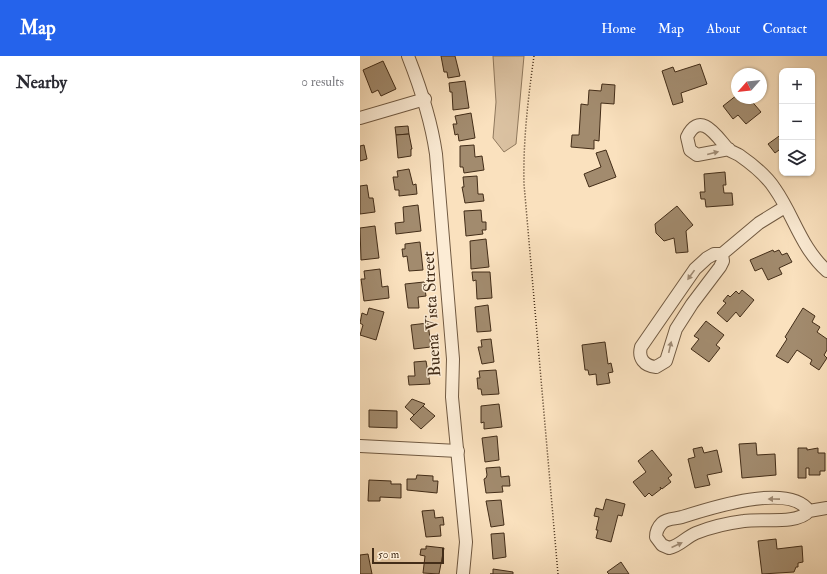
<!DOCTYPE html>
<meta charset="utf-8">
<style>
:root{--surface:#fff;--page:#f2f2f3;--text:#2b2b33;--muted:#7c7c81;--line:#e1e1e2;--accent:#2563eb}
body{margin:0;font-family:"IM FELL Double Pica",serif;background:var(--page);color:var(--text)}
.controls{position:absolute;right:12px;top:12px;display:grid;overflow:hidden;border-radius:8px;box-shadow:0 1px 3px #0004}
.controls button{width:36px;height:36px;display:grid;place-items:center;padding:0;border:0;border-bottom:1px solid var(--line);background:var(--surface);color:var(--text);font:20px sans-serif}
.compass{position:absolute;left:371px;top:12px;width:36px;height:36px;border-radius:50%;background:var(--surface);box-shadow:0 1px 3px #0004;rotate:243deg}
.scale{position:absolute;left:12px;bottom:10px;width:72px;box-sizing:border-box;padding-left:4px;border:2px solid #432d18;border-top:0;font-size:11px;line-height:14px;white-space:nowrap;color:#432d18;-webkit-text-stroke:3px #fcecd5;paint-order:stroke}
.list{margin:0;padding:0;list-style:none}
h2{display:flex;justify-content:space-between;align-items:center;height:52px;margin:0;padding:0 16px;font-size:17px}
h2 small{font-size:13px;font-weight:400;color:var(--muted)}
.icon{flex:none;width:22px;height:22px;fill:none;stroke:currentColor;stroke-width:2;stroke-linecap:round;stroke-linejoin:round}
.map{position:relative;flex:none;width:467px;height:518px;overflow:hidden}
header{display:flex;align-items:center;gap:24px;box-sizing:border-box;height:56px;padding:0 20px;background:var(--accent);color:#fff}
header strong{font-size:19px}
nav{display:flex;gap:22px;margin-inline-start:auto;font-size:14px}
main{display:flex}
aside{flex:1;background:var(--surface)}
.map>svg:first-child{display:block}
.green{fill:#dbc2a2;stroke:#8f785d}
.building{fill:#a28b6e;stroke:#432d18}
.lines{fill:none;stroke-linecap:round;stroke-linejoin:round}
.street-casing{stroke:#715a42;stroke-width:14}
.path{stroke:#432d18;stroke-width:1.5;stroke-dasharray:1 2;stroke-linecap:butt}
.street{stroke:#fcecd5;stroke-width:12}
.oneway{fill:#a08c76}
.labels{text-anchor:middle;stroke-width:3;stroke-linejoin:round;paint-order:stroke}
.street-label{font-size:17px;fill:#432d18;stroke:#fcecd5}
</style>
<header>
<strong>Map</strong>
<nav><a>Home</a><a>Map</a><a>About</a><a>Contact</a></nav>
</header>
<main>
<aside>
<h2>Nearby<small>0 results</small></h2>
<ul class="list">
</ul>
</aside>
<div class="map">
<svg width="467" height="518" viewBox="0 0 467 518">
<rect width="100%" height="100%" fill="#fae1be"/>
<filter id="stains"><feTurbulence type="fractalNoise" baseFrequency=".005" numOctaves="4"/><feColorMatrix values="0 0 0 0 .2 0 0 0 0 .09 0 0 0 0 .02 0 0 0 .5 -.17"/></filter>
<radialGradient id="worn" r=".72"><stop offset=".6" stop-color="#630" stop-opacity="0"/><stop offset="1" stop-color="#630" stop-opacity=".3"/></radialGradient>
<path class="green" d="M133 0H164L156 88 144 96 133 82 136 46Z"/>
<g class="building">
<path d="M81 0H95L100 20 88 22 87 16H84Z"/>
<path d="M23 5 36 33 21 40 18 34 12 37 3 14Z"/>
<path d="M340 8 347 28 321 37 323 46 313 49 302 15 313 11 315 16Z"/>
<path d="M105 25 109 52 93 54 92 36H90L89 27Z"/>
<path d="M242 28 255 29 254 48 241 47 239 85 234 84V93L211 91 212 79H219L221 48 228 49 229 34 241 35Z"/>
<path d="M377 39V42H389L401 56 386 68 378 59 373 63 363 50Z"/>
<path d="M111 57 115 82 99 85 98 78 95 79 93 68H97L95 60Z"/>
<path d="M48 70 49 78 36 79 35 71Z"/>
<path d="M49 78 52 93H51V100L38 102 36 79Z"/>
<path d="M422 78V98L419 94 415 97 408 88Z"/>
<path d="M4 89 7 103 0 105V90Z"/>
<path d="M114 89 115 101 122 100 124 114 104 117 103 111H100V90Z"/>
<path d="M246 94 256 121 229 131 224 118 241 111 236 97Z"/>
<path d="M49 113 53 129 56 128 57 138 39 140V134H35L33 121H38L37 115Z"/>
<path d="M365 116 366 129H363L364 137H372L373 149 346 151 345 143H341L340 136H345L344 118Z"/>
<path d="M117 120 118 138H123L124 145 105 147 102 131H104L103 121Z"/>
<path d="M7 129 9 142H13L15 156 0 158V130Z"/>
<path d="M58 149 61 175 36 178 35 167 44 166 43 151Z"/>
<path d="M317 150 333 169 326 175 328 196 316 197 314 182 304 185 296 177 295 168Z"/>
<path d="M121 154 122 166H126V174H122L123 178 106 180 104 155Z"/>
<path d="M15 170 19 202 1 204 0 172Z"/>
<path d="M126 183 129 211 111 213 110 185Z"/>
<path d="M60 186 63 214 49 215 47 200 43 201 42 193H45V188Z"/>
<path d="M413 194 414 196 419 194 422 199 427 197 432 206 419 212 422 218 408 224 402 212 395 215 390 204Z"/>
<path d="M20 213 22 231 28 230 29 242 4 245 1 223H5L4 215Z"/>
<path d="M112 216H130L132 242 117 243 116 224 113 225Z"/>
<path d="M64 226 66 240 58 241 59 252H48L45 228Z"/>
<path d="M382 234 394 244 380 261 376 256 367 266 357 257 366 247 363 245 368 239 370 241 376 235 379 238Z"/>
<path d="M128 249 131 275 117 276 115 251Z"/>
<path d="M9 252 24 256 16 284 0 279 3 269 0 267 2 257 7 259Z"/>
<path d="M443 252 455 260 452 266 460 271 457 276 467 283V294L464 299 467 302 459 314 450 308 452 304 437 294 428 307 416 300 427 283 425 281Z"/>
<path d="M346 265 364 279 356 289 360 292 349 306 331 293 339 283 334 280Z"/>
<path d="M68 267 71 291 54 293 51 269Z"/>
<path d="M131 283 134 306 122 308 118 291H122L121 284Z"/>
<path d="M245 286 248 308 251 307 253 316 248 317 250 327 237 329 236 318 229 319 228 314H225L222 289Z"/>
<path d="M66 305 70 328 49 329 48 320H55L54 306Z"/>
<path d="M136 314 139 338 122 339 121 333H118L117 322H120L119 315Z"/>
<path d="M52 343 65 348 54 359 45 351Z"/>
<path d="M139 348 142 371 124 373V366L121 367V350Z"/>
<path d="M63 350 75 360 61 373 50 363Z"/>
<path d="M9 354 37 355V372L9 371Z"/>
<path d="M137 380 139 404 125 406 122 382Z"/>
<path d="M396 387 397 399 415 398 416 419 382 422 379 388Z"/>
<path d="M342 391 344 397 357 394 362 416 347 419 350 429 335 432 328 403 335 401 333 393Z"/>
<path d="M438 392H447V394L458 392V397H465V415H460V419H449V412H446V422H438Z"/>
<path d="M292 394 312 419 308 422 311 426 302 433 300 431 301 433 292 440 289 437 285 441 273 426 286 416 278 405Z"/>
<path d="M140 411 141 421 149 420 150 430H142L143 436 126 437 124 423 126 422 127 419 126 412Z"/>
<path d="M57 419 73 420V425H78L77 437 47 434V423H56Z"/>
<path d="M9 424 31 425V428H41V442L20 441V445H8Z"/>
<path d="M246 443 265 448 262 460 258 459 251 486 236 482 238 474H236L239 461 234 460 236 452 243 454Z"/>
<path d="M141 444 144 469 131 471 126 445Z"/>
<path d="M74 454 75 462 83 461 84 469H80L81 480 66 481 62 455Z"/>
<path d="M144 477 146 501 133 503 131 478Z"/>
<path d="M416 483 417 493 442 490 443 506 438 507V511H436L434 516 402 518 398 485Z"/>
<path d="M66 490 84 492 79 518 63 517 65 500 60 499 61 493H66Z"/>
<path d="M8 498 12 518H0V499Z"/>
<path d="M261 506 269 518H249L247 516Z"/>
<path d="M133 513 153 516V518H130H133Z"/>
</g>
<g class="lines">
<g class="street-casing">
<g id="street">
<path d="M48 0C61 33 71 63 76 98L93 303 92 341 106 486 103 518"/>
<path d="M0 62 65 43"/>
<path d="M369 93 337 99 330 94 327 81C341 52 359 84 368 93 371 96 376 97 379 99 392 108 406 119 415 133 434 160 441 192 467 215"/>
<path d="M362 198 363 205 360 211 332 248 316 273 306 305 296 311C284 310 278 302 281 291L335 213 347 202 354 198H362L399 167 425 151"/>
<path d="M0 390 98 395"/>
<path d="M449 455C429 426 350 452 322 461 316 463 307 462 302 467 298 471 296 476 296 481L302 489 309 492C320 490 326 481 336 477 351 471 368 467 384 465 402 462 437 469 449 455L467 452"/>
</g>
</g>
<path class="path" d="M174 0C168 43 163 85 164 128L198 518"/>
<use href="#street" class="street"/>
</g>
<defs><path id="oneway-solid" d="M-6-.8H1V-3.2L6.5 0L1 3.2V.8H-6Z"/></defs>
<g class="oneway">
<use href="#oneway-solid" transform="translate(353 97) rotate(-14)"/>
<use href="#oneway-solid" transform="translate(331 219) rotate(126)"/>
<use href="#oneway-solid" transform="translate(310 291) rotate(-77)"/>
<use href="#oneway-solid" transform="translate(414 443) rotate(-179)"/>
<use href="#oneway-solid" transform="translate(317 489) rotate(-24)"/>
</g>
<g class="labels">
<g class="street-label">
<text transform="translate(71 258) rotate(-93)" y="6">Buena Vista Street</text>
</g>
</g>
<rect width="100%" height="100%" filter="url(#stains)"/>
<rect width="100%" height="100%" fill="url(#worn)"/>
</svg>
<div class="controls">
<button>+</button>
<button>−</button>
<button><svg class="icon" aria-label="layers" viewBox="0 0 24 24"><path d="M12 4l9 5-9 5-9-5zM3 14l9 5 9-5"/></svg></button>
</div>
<svg class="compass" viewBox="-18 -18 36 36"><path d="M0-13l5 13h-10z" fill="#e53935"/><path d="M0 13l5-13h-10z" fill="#7c7c81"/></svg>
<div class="scale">50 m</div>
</div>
</main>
